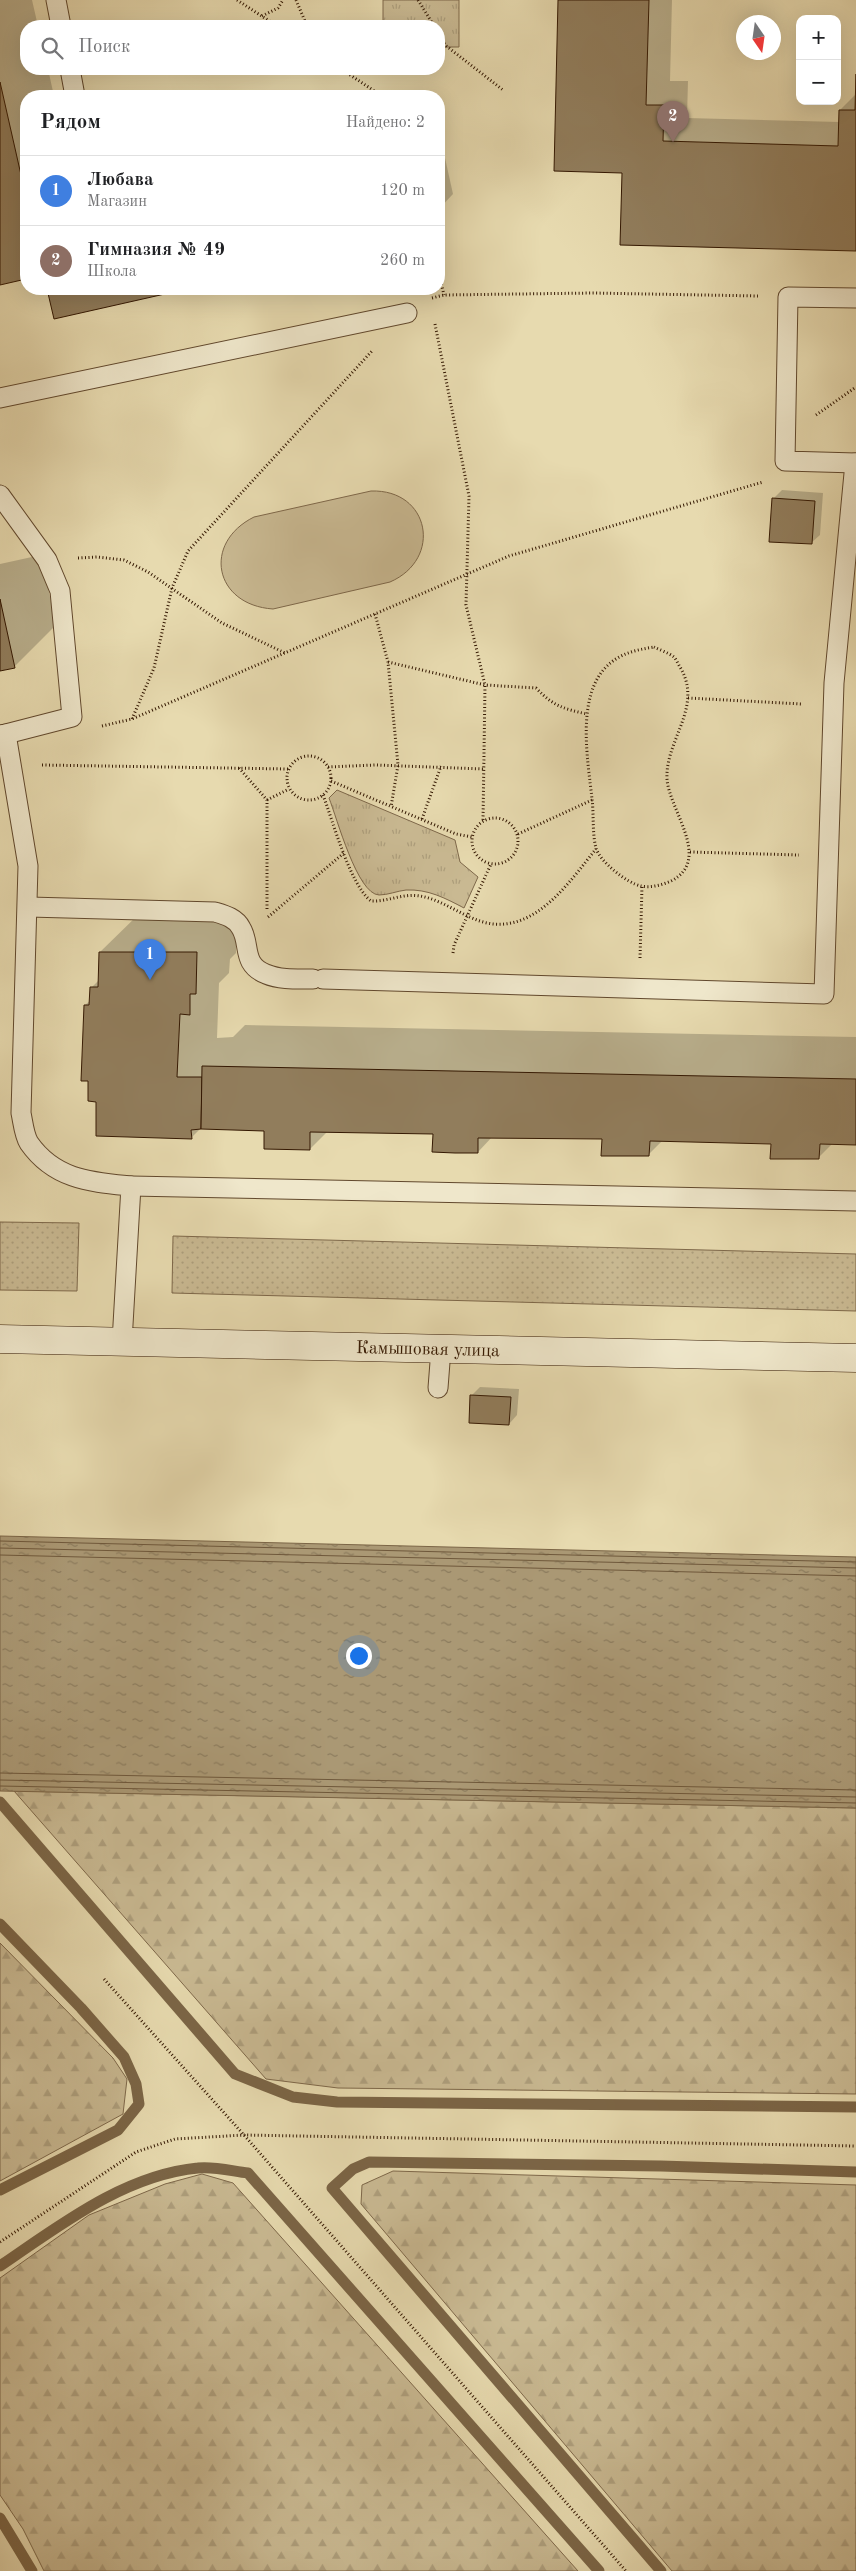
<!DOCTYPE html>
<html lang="ru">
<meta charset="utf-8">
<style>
:root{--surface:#fff;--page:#f2f2f2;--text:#202124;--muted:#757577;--line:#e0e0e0;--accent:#8f2418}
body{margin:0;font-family:"Old Standard TT",serif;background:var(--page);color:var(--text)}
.controls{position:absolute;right:15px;top:15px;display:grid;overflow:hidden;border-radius:10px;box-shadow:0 5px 20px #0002}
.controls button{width:45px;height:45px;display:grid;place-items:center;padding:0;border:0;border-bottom:1px solid var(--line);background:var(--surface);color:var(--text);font:25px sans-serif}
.compass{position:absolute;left:736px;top:15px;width:45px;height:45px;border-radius:50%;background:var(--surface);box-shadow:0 5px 20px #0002;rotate:167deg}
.you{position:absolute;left:358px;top:1655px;width:18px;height:18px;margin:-12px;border:4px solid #fff;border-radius:50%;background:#1a73e8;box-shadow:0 0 0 8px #1a73e833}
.badge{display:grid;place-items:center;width:32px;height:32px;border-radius:50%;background:var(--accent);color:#fff;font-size:16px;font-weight:700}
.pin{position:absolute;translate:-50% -41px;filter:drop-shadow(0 1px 2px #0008)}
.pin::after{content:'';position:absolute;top:26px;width:18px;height:15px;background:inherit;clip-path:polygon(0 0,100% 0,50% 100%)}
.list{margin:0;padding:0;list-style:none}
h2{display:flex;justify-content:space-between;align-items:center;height:65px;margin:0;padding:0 20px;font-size:21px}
h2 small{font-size:16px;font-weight:400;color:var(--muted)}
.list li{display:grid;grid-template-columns:32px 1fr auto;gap:15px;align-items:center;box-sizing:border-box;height:70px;padding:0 20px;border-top:1px solid var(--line)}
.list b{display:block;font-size:19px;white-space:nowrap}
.list p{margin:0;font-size:16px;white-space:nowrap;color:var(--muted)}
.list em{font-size:16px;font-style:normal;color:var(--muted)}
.icon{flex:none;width:28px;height:28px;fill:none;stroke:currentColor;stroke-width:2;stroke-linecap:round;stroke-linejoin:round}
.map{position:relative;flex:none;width:856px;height:2571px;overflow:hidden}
.search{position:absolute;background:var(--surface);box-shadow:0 5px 20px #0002;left:20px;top:20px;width:425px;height:55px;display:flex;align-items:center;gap:12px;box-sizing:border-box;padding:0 18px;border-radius:20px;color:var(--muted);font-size:19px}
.panel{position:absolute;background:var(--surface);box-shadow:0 5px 20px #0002;left:20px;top:90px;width:425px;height:205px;border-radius:20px}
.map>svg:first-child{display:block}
.grass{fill:url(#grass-dots);stroke:#7e684a}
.forest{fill:url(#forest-firs);stroke:#7e684a}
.park{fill:url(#park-tufts);stroke:#7e684a}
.garden{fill:#c9b992;stroke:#7e684a}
.water{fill:url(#water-ripples);stroke:#7b6546}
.shadow{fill:#0003}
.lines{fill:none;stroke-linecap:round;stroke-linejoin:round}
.shore{stroke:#6f583b;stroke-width:1}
.stream{stroke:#7b6546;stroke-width:11}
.building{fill:#917d5c;stroke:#341802}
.lane-casing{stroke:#61482d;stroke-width:21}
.secondary-casing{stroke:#341802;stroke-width:29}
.path{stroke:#341802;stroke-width:3;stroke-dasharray:1 2.5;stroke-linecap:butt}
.lane{stroke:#efe7cb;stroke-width:19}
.secondary{stroke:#efe7cb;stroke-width:28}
.labels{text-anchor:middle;stroke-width:5;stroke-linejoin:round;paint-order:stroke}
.street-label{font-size:18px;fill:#341802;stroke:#efe7cb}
</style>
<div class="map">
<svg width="856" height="2571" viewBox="0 0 856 2571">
<defs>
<pattern id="grass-dots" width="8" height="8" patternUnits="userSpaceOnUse" patternTransform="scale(1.25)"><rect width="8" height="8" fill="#c9b992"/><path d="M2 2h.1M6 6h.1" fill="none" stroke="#ad9e7c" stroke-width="1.8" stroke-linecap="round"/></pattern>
<pattern id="forest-firs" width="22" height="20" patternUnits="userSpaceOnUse" patternTransform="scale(1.25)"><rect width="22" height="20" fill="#c9b992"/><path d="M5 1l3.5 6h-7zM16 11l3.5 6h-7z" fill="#ad9e7c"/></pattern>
<pattern id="park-tufts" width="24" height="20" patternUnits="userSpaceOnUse" patternTransform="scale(1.25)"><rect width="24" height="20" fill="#c9b992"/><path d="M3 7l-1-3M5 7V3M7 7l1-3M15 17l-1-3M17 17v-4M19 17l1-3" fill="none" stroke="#ad9e7c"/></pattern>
<pattern id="water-ripples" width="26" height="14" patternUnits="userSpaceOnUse" patternTransform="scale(1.25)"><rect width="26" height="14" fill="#aa9874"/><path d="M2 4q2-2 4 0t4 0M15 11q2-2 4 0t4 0" fill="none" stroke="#8b7b5d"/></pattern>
</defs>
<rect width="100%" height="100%" fill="#e7daaf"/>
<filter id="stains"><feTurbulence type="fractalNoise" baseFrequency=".004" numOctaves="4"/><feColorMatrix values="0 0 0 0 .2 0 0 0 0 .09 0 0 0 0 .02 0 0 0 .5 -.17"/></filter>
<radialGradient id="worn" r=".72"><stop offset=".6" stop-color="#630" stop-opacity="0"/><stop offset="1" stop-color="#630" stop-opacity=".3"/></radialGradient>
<g class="grass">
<path d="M0 1222 79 1223 77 1291 0 1290Z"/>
<path d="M173 1236 856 1254V1311L172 1293Z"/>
</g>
<g class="forest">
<path d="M14 1791 856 1808V2094L338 2088 266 2079Z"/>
<path d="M0 1943 113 2058 127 2079 123 2114 0 2181Z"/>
<path d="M393 2171 856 2185V2571H672L361 2204 362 2185Z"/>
<path d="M202 2174 233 2183 578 2571H44L23 2529 0 2495V2278L89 2215 165 2184Z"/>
</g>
<g class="park">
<path d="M383 0H459V47H439V26H383Z"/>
<path d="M337 790 455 840 460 862 478 877 464 908C445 898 428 889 406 890 397 891 388 895 379 895 357 894 337 818 329 798Z"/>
</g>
<path class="garden" d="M371 491C430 489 443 559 390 582L273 609C214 605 202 543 254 517Z"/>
<path class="water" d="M0 1536 856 1557V1808L0 1791Z"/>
<g class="shadow">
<path d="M0 0H32L38 26H26V69H48L54 96H26V278L0 283Z"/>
<path d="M559 0H672L670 81H688L687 118 840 122V110L856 94V250L623 171Z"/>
<path d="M439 131 453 194 439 209Z"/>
<path d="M49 289H181L55 318Z"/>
<path d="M782 490 823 493 820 535 811 543 773 499Z"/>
<path d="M41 555 56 625 15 666 0 670V564Z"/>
<path d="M141 912H237L236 953 230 959 229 973 219 983 217 1038 233 1037 245 1025 856 1037V1144L833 1143 818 1158 772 1142 663 1140 648 1155 603 1138 493 1136 478 1152 434 1133 328 1131 310 1149 265 1130 201 1128 191 1138 98 1100 85 1005 91 1000V988L100 979V952Z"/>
<path d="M480 1387 519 1389 517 1415 509 1424 471 1396Z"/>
</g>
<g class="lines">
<g class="shore">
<path d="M0 1541 856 1562"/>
<path d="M0 1548 856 1568"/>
<path d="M0 1555 856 1576"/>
<path d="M0 1773 856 1790"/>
<path d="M0 1780 856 1797"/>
<path d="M0 1786 856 1803"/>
</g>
<g class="stream">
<path d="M0 1802 235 2074 293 2097 337 2102 856 2107"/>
<path d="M0 1924 81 2008 124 2057 136 2084 139 2104 118 2130 0 2190"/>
<path d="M0 2266C59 2226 124 2175 198 2168 213 2166 232 2171 248 2173L599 2571"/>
<path d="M0 2518 32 2571"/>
<path d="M661 2571 332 2188 353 2169 369 2162 661 2166 856 2172"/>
</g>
</g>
<g class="building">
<path d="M558 0H649L646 105H664L663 141 838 146 839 110H855L856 74V251L620 245 622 173 554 171Z"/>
<path d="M0 82 26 197V279L0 285Z"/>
<path d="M47 289H187L54 319Z"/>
<path d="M772 498 815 501 812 544 769 542Z"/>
<path d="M0 599 15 668 0 671Z"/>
<path d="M99 952H197L196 994H190V1015L180 1014 177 1077H202L201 1129 191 1130 192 1139 96 1136V1102L88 1101V1081H81L84 1005H89L90 987H98Z"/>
<path d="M202 1066 856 1079V1145L820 1144 819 1159H770L771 1144 650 1141 649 1156H601L602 1139 478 1138V1153H455L432 1152 433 1134 310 1132V1150L264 1149V1131L201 1129Z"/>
<path d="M470 1395 511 1397 509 1425 469 1423Z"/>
</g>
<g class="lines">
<g class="lane-casing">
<g id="lane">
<path d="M56 0 61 26"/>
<path d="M70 69 75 96"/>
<path d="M856 298 788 297 785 461 856 463"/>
<path d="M0 398 407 313"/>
<path d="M0 495 47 560 60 591 72 717 6 734"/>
<path d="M0 735 6 734 28 866 21 1113C23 1122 24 1135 29 1143 55 1180 91 1182 131 1186L122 1342"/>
<path d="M29 907 215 912C225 915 236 918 241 928 251 944 241 964 266 974 280 980 297 979 313 979"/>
<path d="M323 979 824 994 834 683 855 463"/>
<path d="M131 1186 856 1201"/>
<path d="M438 1388 441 1349"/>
</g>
</g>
<g class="secondary-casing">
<g id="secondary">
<path id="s1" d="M0 1339 856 1358"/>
</g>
</g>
<g class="path">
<path d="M237 0 277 26"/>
<path d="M296 0 307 26"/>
<path d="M418 0 434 26"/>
<path d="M262 16 278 8 283 0"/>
<path d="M439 34 445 45 503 90"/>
<path d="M341 69 382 96"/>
<path d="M439 274 444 295"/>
<path d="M432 298 444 295 593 293 758 296"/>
<path d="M435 324 469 496 466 605 485 685 483 821"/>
<path d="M816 415 856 387"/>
<path d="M78 558 97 557 124 560 148 572 222 623 285 653"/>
<path d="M375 614 388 662 398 765 391 807"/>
<path d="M654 647C660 650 669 653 674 657 676 659 678 664 680 667 704 707 665 740 667 779 669 810 713 860 671 881 662 885 651 888 641 886 627 883 600 862 596 848 592 833 594 814 592 799 588 761 576 698 606 667 620 653 636 650 654 647Z"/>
<path d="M388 662 485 685 536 688C553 706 564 709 587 714"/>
<path d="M688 698 802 704"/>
<path d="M132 719 154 668 172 588 188 551 372 351"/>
<path d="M102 726 132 719 509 556 763 482"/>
<circle cx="309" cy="778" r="22"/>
<path d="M42 765 288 769"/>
<path d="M328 767 375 765 484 769"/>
<path d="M239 768 267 800V911"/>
<path d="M331 781 456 834 472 837"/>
<path d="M323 795C333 821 350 885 371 901 387 902 403 893 420 896 444 900 464 918 487 923 536 933 570 881 596 849"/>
<path d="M267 800 289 789"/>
<circle cx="495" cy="841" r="23"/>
<path d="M422 819 441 766"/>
<path d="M518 834 592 800"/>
<path d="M690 852 799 855"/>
<path d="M268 917 344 853"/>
<path d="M453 953 454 945 491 864"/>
<path d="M640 958 642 886"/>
<path d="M104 1979 244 2135 626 2571"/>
<path d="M0 2242 136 2152 175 2139 244 2135 856 2146"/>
</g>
<use href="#lane" class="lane"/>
<use href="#secondary" class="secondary"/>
</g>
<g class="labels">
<g class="street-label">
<text dy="6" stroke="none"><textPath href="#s1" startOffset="428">Камышовая улица</textPath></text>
</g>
</g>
<rect width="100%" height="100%" filter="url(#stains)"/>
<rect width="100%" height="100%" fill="url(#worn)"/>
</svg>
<div class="controls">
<button>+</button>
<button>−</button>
</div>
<svg class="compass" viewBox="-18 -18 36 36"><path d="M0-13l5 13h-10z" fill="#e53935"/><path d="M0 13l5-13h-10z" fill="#757577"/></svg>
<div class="you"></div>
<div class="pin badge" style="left:150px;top:980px;background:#3f7fe0">1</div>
<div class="pin badge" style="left:673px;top:142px;background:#8d6e63">2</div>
<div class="search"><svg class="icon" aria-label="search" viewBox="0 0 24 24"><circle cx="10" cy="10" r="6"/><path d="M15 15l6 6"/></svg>Поиск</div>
<section class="panel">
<h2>Рядом<small>Найдено: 2</small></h2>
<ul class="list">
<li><span class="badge" style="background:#3f7fe0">1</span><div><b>Любава</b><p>Магазин</p></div><em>120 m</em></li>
<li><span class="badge" style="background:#8d6e63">2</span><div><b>Гимназия № 49</b><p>Школа</p></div><em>260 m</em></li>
</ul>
</section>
</div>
